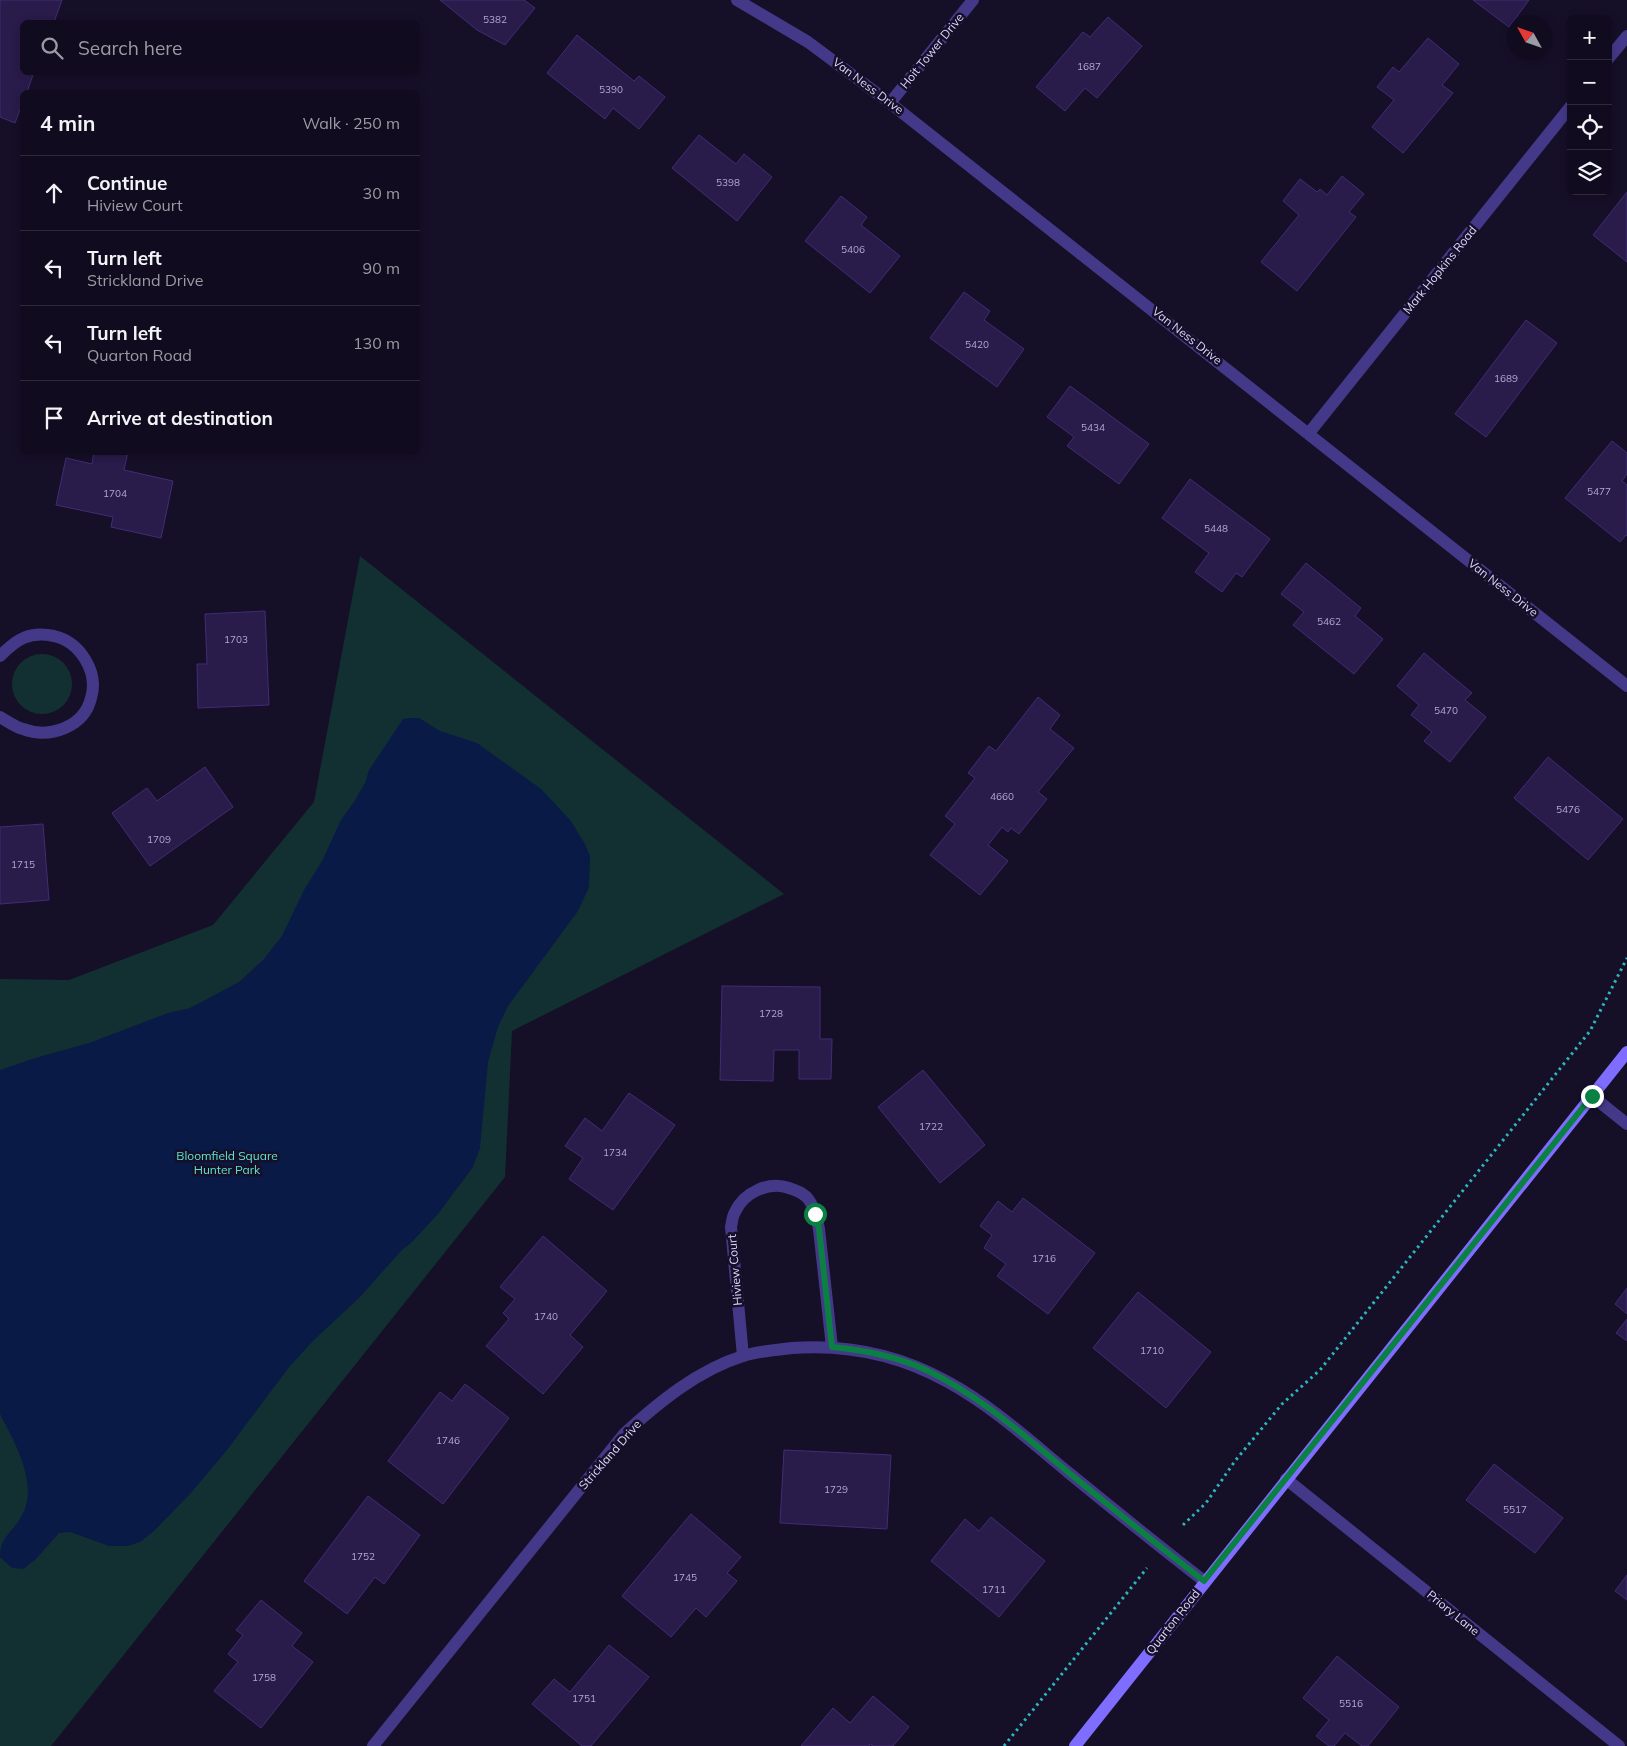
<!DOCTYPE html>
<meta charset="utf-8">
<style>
:root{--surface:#100b1e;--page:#1e192b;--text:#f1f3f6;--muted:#9c9ba4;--line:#302b3c}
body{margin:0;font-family:Mulish,sans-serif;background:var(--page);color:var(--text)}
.controls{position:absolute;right:15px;top:15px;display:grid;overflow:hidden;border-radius:8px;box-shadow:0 2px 8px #0003}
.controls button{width:45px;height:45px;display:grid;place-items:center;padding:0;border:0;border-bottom:1px solid var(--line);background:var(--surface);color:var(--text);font:25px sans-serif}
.compass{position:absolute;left:1507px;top:15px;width:45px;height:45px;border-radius:50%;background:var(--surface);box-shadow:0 2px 8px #0003;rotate:310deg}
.stop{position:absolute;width:15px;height:15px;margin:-11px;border:4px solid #0b8043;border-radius:50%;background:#fff}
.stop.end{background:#0b8043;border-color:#fff;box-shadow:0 1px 5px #0008}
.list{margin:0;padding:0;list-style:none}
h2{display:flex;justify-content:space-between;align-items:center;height:65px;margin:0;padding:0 20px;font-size:21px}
h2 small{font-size:16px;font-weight:400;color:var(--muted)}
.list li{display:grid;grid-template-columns:32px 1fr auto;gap:15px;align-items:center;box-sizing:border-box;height:75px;padding:0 20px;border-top:1px solid var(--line)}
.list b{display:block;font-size:19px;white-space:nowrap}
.list p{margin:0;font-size:16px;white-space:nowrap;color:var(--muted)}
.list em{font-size:16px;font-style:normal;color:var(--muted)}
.icon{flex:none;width:28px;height:28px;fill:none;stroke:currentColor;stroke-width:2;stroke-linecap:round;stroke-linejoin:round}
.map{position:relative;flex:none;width:1627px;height:1746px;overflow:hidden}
.search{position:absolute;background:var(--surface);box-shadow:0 2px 8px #0003;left:20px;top:20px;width:400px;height:55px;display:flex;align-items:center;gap:12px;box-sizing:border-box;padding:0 18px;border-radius:8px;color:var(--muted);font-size:19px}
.panel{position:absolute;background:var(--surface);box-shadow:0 2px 8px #0003;left:20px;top:90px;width:400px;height:365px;border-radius:8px}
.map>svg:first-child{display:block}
.green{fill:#123032}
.water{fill:#091a47}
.building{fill:#291b4a;stroke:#422c76}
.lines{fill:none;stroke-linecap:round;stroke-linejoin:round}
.path{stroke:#2db7bc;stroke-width:3;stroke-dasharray:2.5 4;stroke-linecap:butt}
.street{stroke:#443988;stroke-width:12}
.secondary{stroke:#7f6dff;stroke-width:12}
.route{stroke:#0b8043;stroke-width:6}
.labels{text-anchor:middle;stroke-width:5;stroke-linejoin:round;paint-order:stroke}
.number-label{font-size:10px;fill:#b2a7d2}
.street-label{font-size:12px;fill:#dfd6ff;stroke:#160f28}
.park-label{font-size:12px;fill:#5fe3cf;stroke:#160f28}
</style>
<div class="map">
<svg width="1627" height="1746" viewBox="0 0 1627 1746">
<rect width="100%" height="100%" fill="#160f28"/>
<g class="green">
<path d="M360 556 784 894 512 1031 505 1177 51 1746H0V979L69 980 213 925 314 802Z"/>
<circle cx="42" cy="684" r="30"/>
</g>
<path class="water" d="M410 718H419L440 731 477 743 541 789 571 821 585 844 590 856 589 887 578 911 508 1006 498 1027 488 1062 480 1148 473 1167 438 1214 412 1242 401 1251 360 1297 314 1340 290 1366 227 1450 190 1494 154 1531 140 1542 128 1546H109L70 1532 59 1533 36 1559 23 1569 12 1568 0 1557C0 1537 12 1533 21 1517 40 1486 15 1443 0 1414V1070L35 1058 89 1043 168 1013 190 1008 239 982 263 960 282 936 304 890 322 861 341 820 354 802 365 783 369 770 403 719Z"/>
<g class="building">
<path d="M0 0H62L54 22H22V72H34L27 92H22V104L15 123 0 117Z"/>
<path d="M440 0H524L535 8 505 45 477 30Z"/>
<path d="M1473 0H1529L1509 27Z"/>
<path d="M1108 17 1142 46 1097 98 1085 88 1065 111 1036 87 1083 32 1090 37Z"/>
<path d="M577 35 634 81 639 76 665 97 639 129 613 108 605 119 547 73Z"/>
<path d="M1428 38 1459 64 1442 85 1453 93 1403 153 1372 127 1394 100 1377 87 1393 67 1399 72Z"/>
<path d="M699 135 736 164 744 154 772 177 737 221 672 168Z"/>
<path d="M1342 176 1364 194 1349 212 1356 217 1297 291 1261 262 1299 215 1283 201 1300 179 1317 192 1320 189 1327 195Z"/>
<path d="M1627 192V262L1593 235Z"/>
<path d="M841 196 867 217 861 225 900 256 870 293 805 241Z"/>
<path d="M964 292 990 311 984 320 1024 349 997 387 930 338Z"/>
<path d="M1526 320 1557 343 1486 437 1455 414Z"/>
<path d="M1070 386 1149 444 1119 484 1067 446 1074 437 1047 417Z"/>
<path d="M1612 441 1627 453V474L1622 481 1627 485V536L1626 535 1620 542 1565 498Z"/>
<path d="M94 452H128L124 470 173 481 161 538 111 527 113 517 56 505 66 458 92 464Z"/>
<path d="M1190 479 1270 539 1242 577 1236 573 1222 592 1195 572 1209 553 1162 518Z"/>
<path d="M1306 563 1361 608 1355 616 1383 639 1354 674 1293 625 1304 612 1281 594Z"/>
<path d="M265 611 269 705 198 708 197 664H207L205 614Z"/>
<path d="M1424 653 1472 693 1465 700 1486 717 1450 762 1424 741 1432 732 1411 715 1419 705 1397 686Z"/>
<path d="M1038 697 1060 715 1050 729 1074 748 1038 792 1047 799 1019 834 1011 828 1008 832 1002 827 988 845 1008 861 980 895 930 855 955 824 945 816 975 778 968 773 989 746 996 751Z"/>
<path d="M1548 757 1623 819 1588 860 1514 798Z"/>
<path d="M205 767 233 807 150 866 112 813 147 788 157 801Z"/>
<path d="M43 824 49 900 0 904V827Z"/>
<path d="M722 986 820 987V1039H832L831 1079H799V1050H774L773 1081 720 1080Z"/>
<path d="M923 1070 985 1145 940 1183 878 1107Z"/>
<path d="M629 1093 675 1125 613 1210 569 1179 583 1158 565 1146 585 1118 602 1131Z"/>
<path d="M1023 1198 1095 1253 1048 1314 997 1276 1006 1264 984 1248 992 1235 980 1226 998 1201 1012 1212Z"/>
<path d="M543 1236 607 1291 570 1335 583 1347 543 1394 486 1346 509 1319 503 1313 515 1299 500 1287Z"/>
<path d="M1627 1288V1314L1615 1304Z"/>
<path d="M1138 1292 1211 1352 1166 1408 1093 1348Z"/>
<path d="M1627 1319V1341L1616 1333Z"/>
<path d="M465 1384 509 1418 443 1504 388 1461 440 1392 452 1401Z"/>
<path d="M784 1450 891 1455 887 1529 780 1523Z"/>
<path d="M1494 1464 1563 1518 1535 1553 1466 1500Z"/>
<path d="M368 1496 420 1535 384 1584 375 1577 347 1614 304 1581Z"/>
<path d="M691 1514 741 1557 727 1573 737 1581 706 1617 696 1608 671 1637 622 1596Z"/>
<path d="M991 1517 1045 1561 999 1617 931 1561 965 1519 979 1531Z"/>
<path d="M1627 1575V1600L1615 1591Z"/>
<path d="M261 1600 302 1633 292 1646 313 1662 261 1728 214 1691 238 1662 228 1654 243 1635 236 1630Z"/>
<path d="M609 1645 649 1677 591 1746H582L532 1704 554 1679 570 1692Z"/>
<path d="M1337 1656 1399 1707 1368 1746H1362L1345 1733 1334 1746H1329L1316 1736 1329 1720 1303 1698Z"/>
<path d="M873 1696 909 1727 893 1746H873L870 1744 869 1746H801L833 1708 850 1723Z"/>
</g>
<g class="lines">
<g class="path">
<path d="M1183 1525 1206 1503 1235 1461 1282 1404 1320 1370 1590 1031 1627 958"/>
<path d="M1004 1746 1147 1568"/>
</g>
<g class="street">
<path d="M737 0 808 42 890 103 1627 686"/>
<path d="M1608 59 1627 36"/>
<path d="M890 103 973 0"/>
<path d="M1309 433 1571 106"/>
<path d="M0 656C17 639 29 631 54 636 80 642 99 672 91 698 84 727 50 739 23 729 15 727 7 721 0 717"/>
<path d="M1592 1096 1627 1124"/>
<path d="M743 1356 731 1227C732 1223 732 1217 735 1212 744 1192 769 1181 789 1188 797 1191 804 1193 809 1200 815 1208 817 1220 819 1229L832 1347"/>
<path d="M1286 1479 1619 1746"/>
<path d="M373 1746 624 1434C659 1402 698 1370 743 1356 759 1351 776 1350 792 1348 847 1344 900 1355 948 1382 992 1406 1030 1441 1069 1473 1113 1509 1159 1546 1204 1581"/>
</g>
<path class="secondary" d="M1075 1746 1627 1052"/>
</g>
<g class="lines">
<path class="route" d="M815 1214 819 1229 832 1347C863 1350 895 1356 924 1369 980 1395 1027 1438 1074 1477 1117 1512 1160 1547 1204 1581L1592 1096"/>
</g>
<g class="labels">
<g class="number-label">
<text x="495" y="23">5382</text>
<text x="1089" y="70">1687</text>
<text x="611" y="93">5390</text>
<text x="728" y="186">5398</text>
<text x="853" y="253">5406</text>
<text x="977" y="348">5420</text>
<text x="1506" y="382">1689</text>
<text x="1093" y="431">5434</text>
<text x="1599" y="495">5477</text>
<text x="115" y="497">1704</text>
<text x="1216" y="532">5448</text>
<text x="1329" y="625">5462</text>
<text x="236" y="643">1703</text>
<text x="1446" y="714">5470</text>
<text x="1002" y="800">4660</text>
<text x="1568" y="813">5476</text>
<text x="159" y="843">1709</text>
<text x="23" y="868">1715</text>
<text x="771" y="1017">1728</text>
<text x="931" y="1130">1722</text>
<text x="615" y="1156">1734</text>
<text x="1044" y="1262">1716</text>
<text x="546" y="1320">1740</text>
<text x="1152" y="1354">1710</text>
<text x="448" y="1444">1746</text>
<text x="836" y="1493">1729</text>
<text x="1515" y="1513">5517</text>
<text x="363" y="1560">1752</text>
<text x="685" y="1581">1745</text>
<text x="994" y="1593">1711</text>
<text x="264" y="1681">1758</text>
<text x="584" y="1702">1751</text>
<text x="1351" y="1707">5516</text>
</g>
<g class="street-label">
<text transform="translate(932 51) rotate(-51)" y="4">Hoit Tower Drive</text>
<text transform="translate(868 86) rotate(37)" y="4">Van Ness Drive</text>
<text transform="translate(1440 270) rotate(-51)" y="4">Mark Hopkins Road</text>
<text transform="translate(1187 336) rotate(38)" y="4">Van Ness Drive</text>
<text transform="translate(1503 588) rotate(38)" y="4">Van Ness Drive</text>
<text transform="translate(735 1270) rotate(-95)" y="4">Hiview Court</text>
<text transform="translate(610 1455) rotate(-49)" y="4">Strickland Drive</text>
<text transform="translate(1453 1613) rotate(39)" y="4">Priory Lane</text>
<text transform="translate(1173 1622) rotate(-52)" y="4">Quarton Road</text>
</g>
<g class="park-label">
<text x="227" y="1160">Bloomfield Square<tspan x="227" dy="14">Hunter Park</tspan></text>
</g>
</g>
</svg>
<div class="controls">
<button>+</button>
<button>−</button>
<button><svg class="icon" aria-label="locate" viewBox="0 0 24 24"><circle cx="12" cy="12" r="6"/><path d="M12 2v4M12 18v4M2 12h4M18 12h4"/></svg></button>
<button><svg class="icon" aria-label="layers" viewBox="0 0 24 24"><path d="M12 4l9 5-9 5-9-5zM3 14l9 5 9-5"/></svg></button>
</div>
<svg class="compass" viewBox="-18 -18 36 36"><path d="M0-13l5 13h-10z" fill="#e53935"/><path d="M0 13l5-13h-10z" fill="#9c9ba4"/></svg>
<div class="stop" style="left:815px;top:1214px"></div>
<div class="stop end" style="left:1592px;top:1096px"></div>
<div class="search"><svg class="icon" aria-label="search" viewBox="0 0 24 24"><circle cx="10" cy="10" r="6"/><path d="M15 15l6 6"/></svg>Search here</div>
<section class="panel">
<h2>4 min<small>Walk · 250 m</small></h2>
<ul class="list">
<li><svg class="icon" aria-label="ahead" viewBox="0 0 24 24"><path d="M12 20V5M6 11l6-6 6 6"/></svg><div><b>Continue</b><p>Hiview Court</p></div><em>30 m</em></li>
<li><svg class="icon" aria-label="left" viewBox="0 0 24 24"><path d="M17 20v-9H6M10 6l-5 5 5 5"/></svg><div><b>Turn left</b><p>Strickland Drive</p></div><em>90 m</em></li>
<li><svg class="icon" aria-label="left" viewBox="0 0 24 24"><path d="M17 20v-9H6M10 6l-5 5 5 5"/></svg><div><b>Turn left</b><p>Quarton Road</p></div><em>130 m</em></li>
<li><svg class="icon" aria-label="arrive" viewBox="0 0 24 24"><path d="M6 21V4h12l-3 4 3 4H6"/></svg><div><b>Arrive at destination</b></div></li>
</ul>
</section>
</div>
